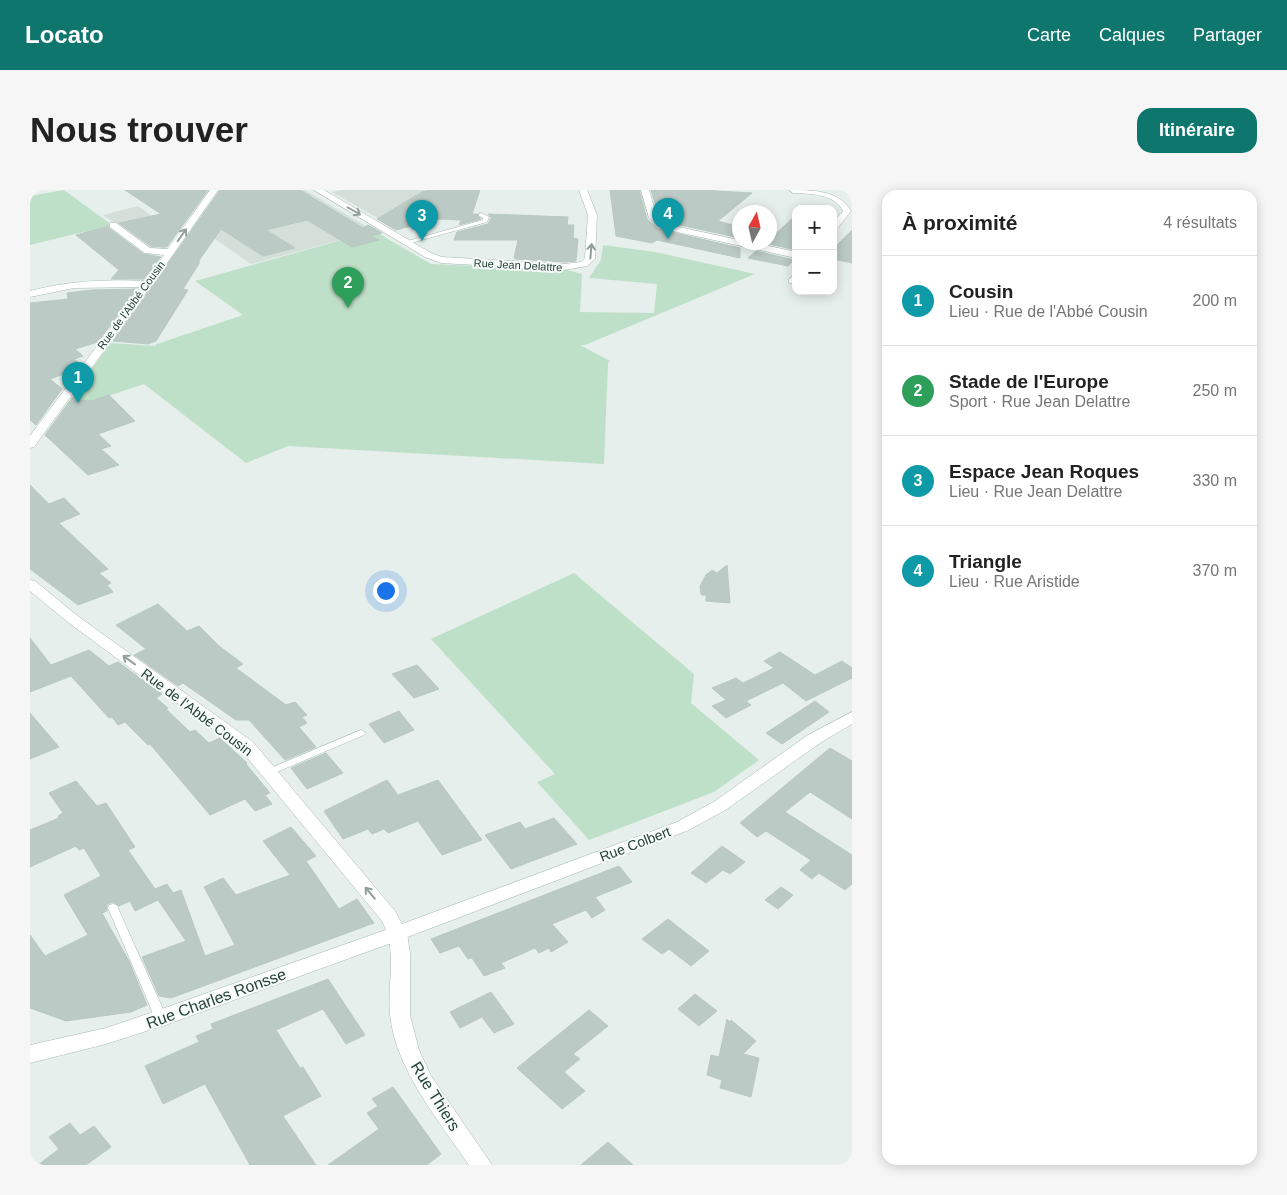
<!DOCTYPE html>
<html lang="fr">
<meta charset="utf-8">
<style>
:root{--surface:#fff;--page:#f6f6f6;--text:#222;--muted:#767676;--line:#e0e0e0;--accent:#0f766e}
body{margin:0;font-family:Helvetica,sans-serif;background:var(--page);color:var(--text)}
.controls{position:absolute;right:15px;top:15px;display:grid;overflow:hidden;border-radius:10px;box-shadow:0 2px 12px #0003}
.controls button{width:45px;height:45px;display:grid;place-items:center;padding:0;border:0;border-bottom:1px solid var(--line);background:var(--surface);color:var(--text);font:25px sans-serif}
.compass{position:absolute;left:702px;top:15px;width:45px;height:45px;border-radius:50%;background:var(--surface);box-shadow:0 2px 12px #0003;rotate:8deg}
.you{position:absolute;left:355px;top:400px;width:18px;height:18px;margin:-12px;border:4px solid #fff;border-radius:50%;background:#1a73e8;box-shadow:0 0 0 8px #1a73e833}
.badge{display:grid;place-items:center;width:32px;height:32px;border-radius:50%;background:var(--accent);color:#fff;font-size:16px;font-weight:700}
.pin{position:absolute;translate:-50% -41px;filter:drop-shadow(0 1px 2px #0008)}
.pin::after{content:'';position:absolute;top:26px;width:18px;height:15px;background:inherit;clip-path:polygon(0 0,100% 0,50% 100%)}
.list{margin:0;padding:0;list-style:none}
h2{display:flex;justify-content:space-between;align-items:center;height:65px;margin:0;padding:0 20px;font-size:21px}
h2 small{font-size:16px;font-weight:400;color:var(--muted)}
.list li{display:grid;grid-template-columns:32px 1fr auto;gap:15px;align-items:center;box-sizing:border-box;height:90px;padding:0 20px;border-top:1px solid var(--line)}
.list b{display:block;font-size:19px;white-space:nowrap}
.list p{margin:0;font-size:16px;white-space:nowrap;color:var(--muted)}
.list em{font-size:16px;font-style:normal;color:var(--muted)}
.map{position:relative;flex:none;width:822px;height:975px;overflow:hidden;border-radius:15px}
header{display:flex;align-items:center;gap:30px;box-sizing:border-box;height:70px;padding:0 25px;background:var(--accent);color:#fff}
header strong{font-size:24px}
nav{display:flex;gap:28px;margin-inline-start:auto;font-size:18px}
.intro{display:flex;align-items:center;justify-content:space-between;box-sizing:border-box;height:120px;padding:0 30px}
h1{margin:0;font-size:35px}
.button{padding:12px 22px;border-radius:15px;background:var(--accent);color:#fff;font-size:18px;font-weight:700}
main{display:flex;gap:30px;padding:0 30px}
aside{flex:1;background:var(--surface);border-radius:15px;box-shadow:0 2px 12px #0003}
.map>svg:first-child{display:block}
.built{fill:#d4dfda}
.green{fill:#bfe0c8}
.building{fill:#bbcac4;stroke:#b8c9c2}
.lines{fill:none;stroke-linecap:round;stroke-linejoin:round}
.lane-casing{stroke:#a8b8b2;stroke-width:1}
.street-casing{stroke:#a8b8b2;stroke-width:1}
.secondary-casing{stroke:#a4bbb3;stroke-width:1}
.lane{fill:#fff;fill-rule:evenodd}
.street{fill:#fff;fill-rule:evenodd}
.secondary{fill:#fff;fill-rule:evenodd}
.oneway{stroke:#92a09c}
.labels{text-anchor:middle;stroke-width:4;stroke-linejoin:round;paint-order:stroke}
.far-street-label{font-size:11px;fill:#24423a;stroke:#f7fbf9}
.street-label{font-size:14px;fill:#24423a;stroke:#f7fbf9}
.near-street-label{font-size:16px;fill:#24423a;stroke:#f7fbf9}
</style>
<header>
<strong>Locato</strong>
<nav><a>Carte</a><a>Calques</a><a>Partager</a></nav>
</header>
<div class="intro"><h1>Nous trouver</h1><a class="button">Itinéraire</a></div>
<main>
<div class="map">
<svg width="822" height="975" viewBox="0 0 822 975">
<rect width="100%" height="100%" fill="#e6efeb"/>
<g class="built">
<path d="M190 0H275L344 41 221 74 165 35Z"/>
<path d="M311 0H435L420 28 365 38 302 2Z"/>
<path d="M108 16 132 34 151 35 134 59 119 58 73 25Z"/>
</g>
<g class="green">
<path d="M34 0 82 35 0 55V6Z"/>
<path d="M344 41 401 74 537 80 552 84 550 122 624 123 627 94 559 88 571 70 573 55 625 62 725 84 555 155H550L580 171 578 173 574 274 258 256 216 273 114 194 33 221 80 153 125 156 127 154 213 125 165 91Z"/>
<path d="M544 383 664 484 661 513 729 570 684 602 559 650 507 592 525 584 401 449Z"/>
</g>
<g class="building">
<path d="M95 0H178L137 57 121 56 89 33 131 24Z"/>
<path d="M190 0H270L333 38 338 35 352 43 341 46 349 50 322 57 277 30 236 40 265 58 233 66 191 39 168 72H170L153 99 158 100 126 151 118 154 83 151Z"/>
<path d="M400 0H450L442 24H447L451 29 429 35 431 30 409 29 366 40 347 29 392 2Z"/>
<path d="M580 0H609L617 29 628 39 710 58V68L627 50 622 53 586 46Z"/>
<path d="M621 0H670L722 3 688 31 710 37V48L636 32 629 26Z"/>
<path d="M458 24 538 27 537 35H544L543 48 548 49 546 71 534 72 486 69 484 68 488 50H424L427 42 458 34 461 28Z"/>
<path d="M766 25V60L735 53 740 52V49Z"/>
<path d="M78 36 79 38 114 64 131 67 114 89H81L89 80 46 45Z"/>
<path d="M822 40V73L803 69V59Z"/>
<path d="M726 61 764 70 758 76 718 68Z"/>
<path d="M107 99 68 152 45 159 53 166 44 169 49 173 40 176 45 180 20 189 32 199 6 235 0 230V113L38 109 37 103 62 100Z"/>
<path d="M79 205 105 231 68 244 81 256 71 259 89 275 58 285 15 245 42 208 45 210 61 211Z"/>
<path d="M0 295 19 314 34 308 50 324 29 333 78 379 69 383 81 393 77 395 83 402 48 415 0 379Z"/>
<path d="M697 375 700 413 676 411V405H671L670 396 676 385 682 380 687 383Z"/>
<path d="M128 414 157 441 169 436 189 456 213 474 206 478 256 515 265 512 277 525 272 527 277 533 269 537 286 557 255 570 219 530H206L153 493 148 496 104 465 116 459 86 435Z"/>
<path d="M0 448 21 475 59 460 79 476 88 472 132 504 126 508 138 518 136 519 160 542 165 540 179 553 190 548 217 573 216 574 240 603 235 605 242 614 225 621 215 609 180 625 120 554 118 555 95 532 88 535 82 527 79 528 41 486 0 502Z"/>
<path d="M750 462 785 485 812 471 822 478V488L776 511 753 493 716 511 721 515 696 528 682 516 696 510 682 498 706 488 713 493 744 478 734 471Z"/>
<path d="M387 475 409 499 384 508 362 484Z"/>
<path d="M785 511 799 522 752 554 736 543Z"/>
<path d="M369 521 384 540 354 553 339 534Z"/>
<path d="M0 523 29 557 0 569Z"/>
<path d="M800 558 822 571V629L780 602 755 622 822 665V694L815 700 789 683 782 689 770 680 781 670 736 641 727 647 710 633Z"/>
<path d="M296 563 313 583 277 599 261 578Z"/>
<path d="M357 590 368 605 408 590 452 650 412 665 388 631 358 643 354 639 342 644 338 639 313 649 294 621Z"/>
<path d="M46 591 67 616 76 613 105 657 98 660 125 699 137 694 143 703 151 700 175 766 205 755 174 697 193 688 206 705 260 685 233 651 261 637 286 666 276 671 309 719 327 709 344 733 141 808 129 806 112 767 156 751 128 710 105 721 100 711 89 716 83 712 77 714V721L72 723 99 771 117 815 101 822 36 831 0 818V745L15 766 58 745 34 705 71 686 54 658 49 660 46 656 0 677V640L29 628 28 626 33 623 19 603Z"/>
<path d="M524 628 547 654 481 679 455 645 490 632 495 639Z"/>
<path d="M692 656 715 672 700 684 693 680 676 693 661 683Z"/>
<path d="M589 676 602 692 565 707 575 720 562 728 556 720 522 734 538 752 521 762 519 758 509 763 505 758 471 773 475 778 454 786 442 768 438 769 429 756 410 763 401 749Z"/>
<path d="M751 697 763 705 748 719 735 710Z"/>
<path d="M638 729 679 761 661 776 639 759 632 764 612 749Z"/>
<path d="M298 789 335 845 316 854 293 819 246 840 270 878 273 877 291 906 253 926 286 975H220L175 894 133 914 115 876 169 852 166 846 183 839 181 834Z"/>
<path d="M461 802 484 834 464 843 452 827 430 838 420 822Z"/>
<path d="M665 804 687 821 669 836 648 819Z"/>
<path d="M559 820 578 836 543 864 550 869 534 882 555 901 532 919 487 878Z"/>
<path d="M697 829 700 832 701 830 726 851 713 864 729 868 721 907 690 898 692 890 677 885 681 865 689 867Z"/>
<path d="M363 897 411 964 397 975H298L349 939 337 923 348 916 342 909Z"/>
<path d="M40 933 50 945 64 936 81 957 56 975H8L29 959 19 947Z"/>
<path d="M578 952 603 975H551Z"/>
</g>
<g class="lines">
<g class="lane-casing">
<g id="lane">
<path d="M451 23 459 27 457 32 377 54 374 52 453 30V28L448 25Z"/>
<path d="M331 540 336 543 334 545 242 584H236L234 582 236 580Z"/>
<path d="M83 714 87 715 88 718 137 828 135 831 131 833 127 831 125 828 78 718 79 715Z"/>
</g>
</g>
<g class="street-casing">
<g id="street">
<path d="M180 0H188L121 96 4 257 0 258V246L111 97 44 98 0 107V101C38 91 76 89 115 91L134 65 115 63 80 37V33H86L120 58 138 59Z"/>
<path d="M284 0H294L401 63 412 67 534 74 551 72 555 68 558 25 549 0H557L567 25 565 69 557 76 534 80 411 73 395 67Z"/>
<path d="M611 0H619L627 27 635 34 709 50V52H721L766 62V68L629 38 619 28Z"/>
<path d="M759 0C782 0 809 0 821 21L806 40 803 41V32L813 21C804 3 780 4 763 3Z"/>
<path d="M766 84V93H759V89Z"/>
<path d="M0 390 5 391 49 427 223 552 365 721 377 743 380 763V825L389 860 401 886 462 975H439C409 931 365 879 360 824 357 792 368 761 352 731L211 560 39 433 0 401Z"/>
</g>
</g>
<g class="secondary-casing">
<path id="secondary" d="M822 522V534L790 553 697 619 659 640 375 748 138 834 76 854 0 873V855L76 838 129 820 361 738 647 632 685 611 778 545Z"/>
</g>
<use href="#lane" class="lane"/>
<use href="#street" class="street"/>
<use href="#secondary" class="secondary"/>
</g>
<defs><path id="oneway-shaft" d="M-6 0H5M1.5-3L5.5 0L1.5 3" fill="none" stroke-width="1.6" stroke-linecap="round" stroke-linejoin="round" transform="scale(1.25)"/></defs>
<g class="oneway">
<use href="#oneway-shaft" transform="translate(324 21) rotate(30)"/>
<use href="#oneway-shaft" transform="translate(152 45) rotate(-55)"/>
<use href="#oneway-shaft" transform="translate(561 61) rotate(-85)"/>
<use href="#oneway-shaft" transform="translate(99 470) rotate(-144)"/>
<use href="#oneway-shaft" transform="translate(340 703) rotate(-130)"/>
</g>
<g class="labels">
<g class="far-street-label">
<text transform="translate(488 75) rotate(3)" y="4">Rue Jean Delattre</text>
<text transform="translate(101 115) rotate(-54)" y="4">Rue de l'Abbé Cousin</text>
</g>
<g class="street-label">
<text transform="translate(167 522) rotate(37)" y="5">Rue de l'Abbé Cousin</text>
<text transform="translate(605 654) rotate(-21)" y="5">Rue Colbert</text>
</g>
<g class="near-street-label">
<text transform="translate(186 808) rotate(-20)" y="6">Rue Charles Ronsse</text>
<text transform="translate(406 906) rotate(58)" y="6">Rue Thiers</text>
</g>
</g>
</svg>
<div class="controls">
<button>+</button>
<button>−</button>
</div>
<svg class="compass" viewBox="-18 -18 36 36"><path d="M0-13l5 13h-10z" fill="#e53935"/><path d="M0 13l5-13h-10z" fill="#767676"/></svg>
<div class="you"></div>
<div class="pin badge" style="left:48px;top:213px;background:#0f9aa8">1</div>
<div class="pin badge" style="left:318px;top:118px;background:#2e9e5b">2</div>
<div class="pin badge" style="left:392px;top:51px;background:#0f9aa8">3</div>
<div class="pin badge" style="left:638px;top:49px;background:#0f9aa8">4</div>
</div>
<aside>
<h2>À proximité<small>4 résultats</small></h2>
<ul class="list">
<li><span class="badge" style="background:#0f9aa8">1</span><div><b>Cousin</b><p>Lieu · Rue de l'Abbé Cousin</p></div><em>200 m</em></li>
<li><span class="badge" style="background:#2e9e5b">2</span><div><b>Stade de l'Europe</b><p>Sport · Rue Jean Delattre</p></div><em>250 m</em></li>
<li><span class="badge" style="background:#0f9aa8">3</span><div><b>Espace Jean Roques</b><p>Lieu · Rue Jean Delattre</p></div><em>330 m</em></li>
<li><span class="badge" style="background:#0f9aa8">4</span><div><b>Triangle</b><p>Lieu · Rue Aristide</p></div><em>370 m</em></li>
</ul>
</aside>
</main>
